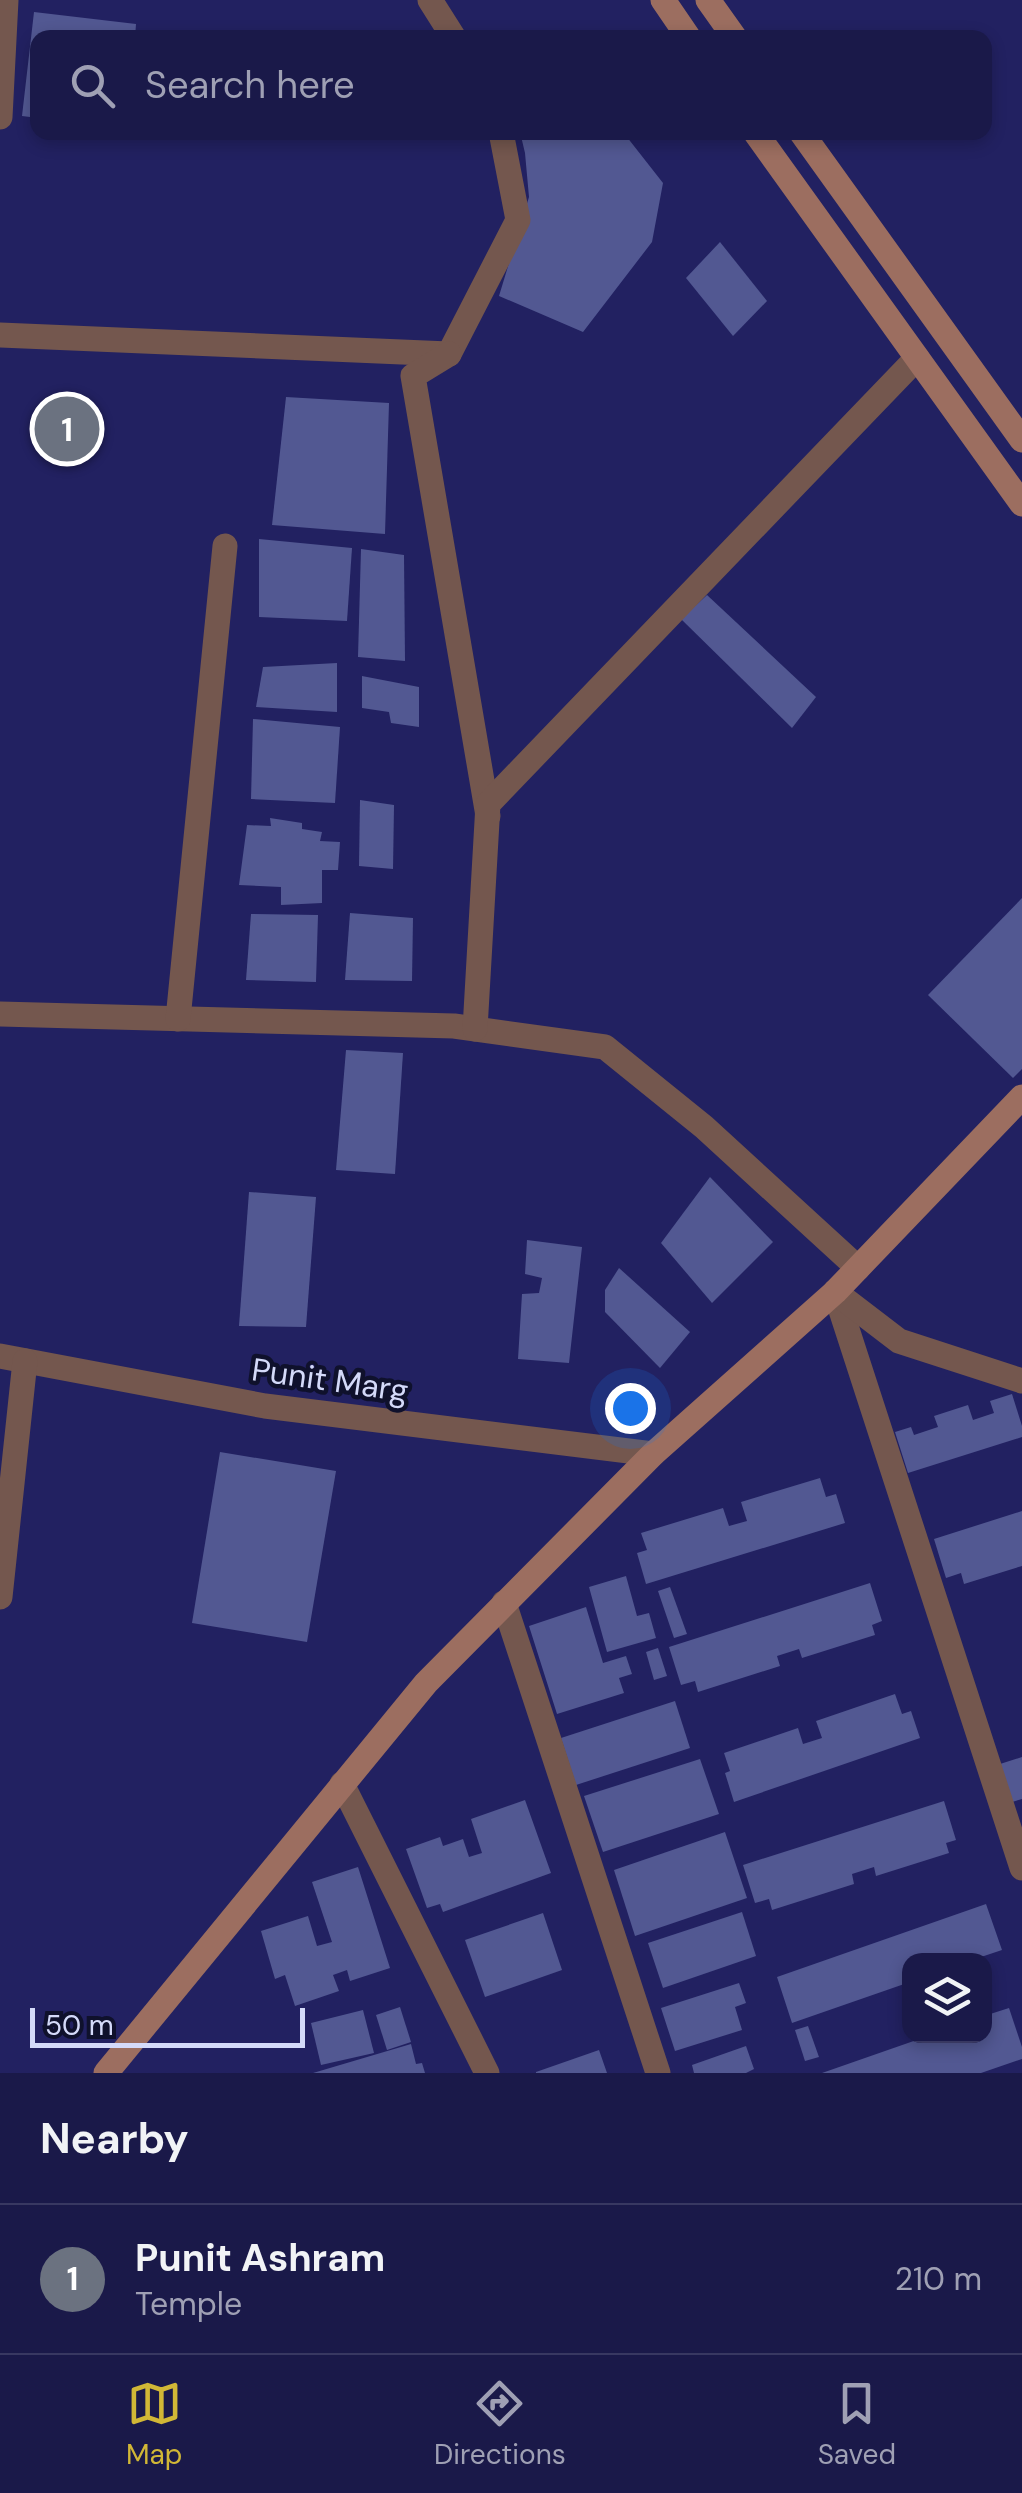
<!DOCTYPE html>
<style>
:root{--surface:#1a1949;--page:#272653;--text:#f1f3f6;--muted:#9fa0b4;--line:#383861;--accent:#d1b736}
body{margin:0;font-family:"DM Sans",sans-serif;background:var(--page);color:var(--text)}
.controls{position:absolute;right:30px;bottom:30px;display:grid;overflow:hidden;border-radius:20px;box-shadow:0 5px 15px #0003}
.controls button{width:90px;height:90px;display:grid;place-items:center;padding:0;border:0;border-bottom:2px solid var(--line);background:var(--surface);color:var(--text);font:50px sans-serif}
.scale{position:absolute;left:30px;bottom:25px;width:275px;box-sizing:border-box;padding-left:10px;border:5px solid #d4daf9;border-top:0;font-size:28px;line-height:35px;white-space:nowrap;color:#d4daf9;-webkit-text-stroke:8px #0f112c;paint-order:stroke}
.you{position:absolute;left:630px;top:1408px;width:35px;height:35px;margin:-25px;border:8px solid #fff;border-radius:50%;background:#1a73e8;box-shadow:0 0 0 15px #1a73e833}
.badge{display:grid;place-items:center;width:65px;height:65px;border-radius:50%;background:var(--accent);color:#fff;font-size:32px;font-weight:700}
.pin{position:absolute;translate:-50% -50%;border:5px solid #fff;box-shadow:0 2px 10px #0006}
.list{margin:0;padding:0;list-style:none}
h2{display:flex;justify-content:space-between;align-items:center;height:130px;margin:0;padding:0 40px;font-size:42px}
h2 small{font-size:32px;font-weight:400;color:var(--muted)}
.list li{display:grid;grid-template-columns:65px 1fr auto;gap:30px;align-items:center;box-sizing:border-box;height:150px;padding:0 40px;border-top:2px solid var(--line)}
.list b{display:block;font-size:38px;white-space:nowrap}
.list p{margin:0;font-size:32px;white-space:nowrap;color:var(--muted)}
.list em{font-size:32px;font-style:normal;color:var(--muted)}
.icon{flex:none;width:55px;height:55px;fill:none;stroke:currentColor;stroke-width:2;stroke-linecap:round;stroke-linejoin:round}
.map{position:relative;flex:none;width:1022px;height:2073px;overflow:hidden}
.search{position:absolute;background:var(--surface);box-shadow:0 5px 15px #0003;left:30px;right:30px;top:30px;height:110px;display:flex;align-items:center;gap:25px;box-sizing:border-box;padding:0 35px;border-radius:20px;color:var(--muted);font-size:38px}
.sheet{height:280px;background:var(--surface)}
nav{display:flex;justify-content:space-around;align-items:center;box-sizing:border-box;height:140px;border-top:2px solid var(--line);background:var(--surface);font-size:28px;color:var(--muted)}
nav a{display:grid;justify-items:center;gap:5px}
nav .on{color:var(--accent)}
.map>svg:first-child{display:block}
.building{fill:#525892}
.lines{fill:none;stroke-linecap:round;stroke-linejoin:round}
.street{stroke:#74574e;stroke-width:25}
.secondary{stroke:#9c6e60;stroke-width:25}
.labels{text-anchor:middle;stroke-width:9;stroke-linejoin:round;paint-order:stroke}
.street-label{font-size:32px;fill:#d4daf9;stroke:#0f112c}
</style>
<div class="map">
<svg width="1022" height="2073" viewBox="0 0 1022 2073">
<rect width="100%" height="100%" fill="#222161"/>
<g class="building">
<path d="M34 12 136 24 135 38H38V118L22 116Z"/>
<path d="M520 132H623L663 183 652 242 583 332 499 296 529 197 525 153Z"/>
<path d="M720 242 767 301 733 336 686 278Z"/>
<path d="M286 397 389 403 385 534 272 525Z"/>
<path d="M259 539 352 548 347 621 259 617Z"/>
<path d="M361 549 404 555 405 661 358 657Z"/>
<path d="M707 595 816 697 792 728 681 619Z"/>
<path d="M337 663V712L256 707 263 667Z"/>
<path d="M362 676 419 687V727L391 723 389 712 362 708Z"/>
<path d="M253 719 340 727 335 803 251 799Z"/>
<path d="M360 800 394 805 393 869 359 866Z"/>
<path d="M270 818 302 823V829L322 832 320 841 340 842 338 870H322V903L281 905V887L239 885 247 825 271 826Z"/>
<path d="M1022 898V1069L1013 1078 928 995Z"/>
<path d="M350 913 413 918 412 981 345 980Z"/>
<path d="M251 914 318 915 316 982 246 980Z"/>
<path d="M346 1050 403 1053 395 1174 336 1170Z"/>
<path d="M710 1177 773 1242 712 1303 661 1243Z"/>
<path d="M249 1192 316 1197 306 1327 239 1326Z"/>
<path d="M527 1240 582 1247 569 1363 518 1359 522 1294 539 1293 542 1278 525 1274Z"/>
<path d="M619 1268 690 1332 660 1368 605 1312V1290Z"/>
<path d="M1012 1394 1022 1426V1437L908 1473 895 1432 911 1427 914 1435 938 1427 934 1416 968 1405 973 1420 994 1413 990 1401Z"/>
<path d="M220 1452 336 1471 307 1642 192 1623Z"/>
<path d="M820 1478 826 1497 836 1494 845 1523 646 1584 637 1553 647 1550 641 1533 723 1508 729 1526 747 1521 741 1502Z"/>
<path d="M1022 1511V1566L964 1584 961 1573 946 1578 934 1539Z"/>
<path d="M626 1576 637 1616 649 1613 656 1638 607 1652 589 1587Z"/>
<path d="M870 1583 882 1621 872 1625 875 1635 802 1658 799 1649 777 1656 780 1666 698 1692 695 1681 681 1685 669 1647Z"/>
<path d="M670 1587 687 1634 674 1638 658 1591Z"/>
<path d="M586 1607 603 1663 626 1656 632 1674 619 1678 624 1693 557 1714 529 1626Z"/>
<path d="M658 1648 667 1676 654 1680 646 1652Z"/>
<path d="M895 1694 902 1714 911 1711 920 1738 734 1802 725 1773 730 1771 724 1753 798 1728 803 1744 822 1738 816 1721Z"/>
<path d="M675 1701 690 1748 576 1785 561 1738Z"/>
<path d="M1022 1757V1799L1012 1802 1000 1764Z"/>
<path d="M700 1759 719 1814 603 1852 584 1796Z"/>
<path d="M525 1800 551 1873 443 1912 440 1904 427 1908 406 1849 440 1837 443 1846 463 1839 469 1857 482 1853 471 1819Z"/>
<path d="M944 1801 956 1840 946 1843 949 1853 876 1876 874 1867 852 1874 854 1884 772 1910 769 1899 755 1903 743 1865Z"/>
<path d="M725 1832 747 1898 635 1936 614 1870Z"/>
<path d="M358 1867 390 1968 350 1981 347 1970 333 1975 339 1991 295 2006 285 1975 275 1979 261 1931 308 1916 317 1946 332 1942 312 1882Z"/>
<path d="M986 1904 1002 1950 972 1960H910V1982L792 2023 777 1977Z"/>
<path d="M742 1912 756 1956 663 1988 648 1943Z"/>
<path d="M543 1913 562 1970 485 1997 465 1940Z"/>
<path d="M739 1983 746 2003 735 2007 742 2030 675 2051 661 2008Z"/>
<path d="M400 2007 411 2042 387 2050 376 2015Z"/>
<path d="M1009 2008 1022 2047V2059L981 2073H822L928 2036H984V2016Z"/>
<path d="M363 2010 374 2053 321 2065 311 2023Z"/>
<path d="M808 2026 819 2057 805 2061 795 2030Z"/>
<path d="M411 2044 416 2064 422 2063 425 2073H313Z"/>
<path d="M746 2046 754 2069 746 2073H694L692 2065Z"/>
<path d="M599 2050 607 2073H536V2072Z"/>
</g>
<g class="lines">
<g class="street">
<path d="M430 0 454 38"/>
<path d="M0 117 6 0"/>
<path d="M0 335 449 354 518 220 501 132"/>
<path d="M449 354 413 376 488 816"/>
<path d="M0 1014 454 1026 605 1047 704 1127 858 1268"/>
<path d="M178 1019 225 546"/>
<path d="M475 1029 488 804 917 358"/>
<path d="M835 1292 1022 1868"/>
<path d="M835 1292 899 1341 1022 1381"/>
<path d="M0 1356 265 1406 653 1454"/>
<path d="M0 1597 25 1361"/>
<path d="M504 1603 658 2073"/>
<path d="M342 1784 487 2073"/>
</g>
<g class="secondary">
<path d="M663 0 689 38"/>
<path d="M708 0 735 38"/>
<path d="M755 132 1022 504"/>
<path d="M801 132 1022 440"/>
<path d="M106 2073 426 1683 653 1454 835 1292 1022 1097"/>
</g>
</g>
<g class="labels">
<g class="street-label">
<text transform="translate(330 1380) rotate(8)" y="11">Punit Marg</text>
</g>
</g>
</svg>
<div class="controls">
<button><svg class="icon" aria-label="layers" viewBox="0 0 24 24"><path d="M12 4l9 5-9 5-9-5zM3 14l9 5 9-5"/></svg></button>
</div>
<div class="scale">50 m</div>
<div class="you"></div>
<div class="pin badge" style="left:67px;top:429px;background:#6b7280">1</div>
<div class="search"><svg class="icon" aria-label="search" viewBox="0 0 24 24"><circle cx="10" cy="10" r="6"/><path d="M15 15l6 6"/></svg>Search here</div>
</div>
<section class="sheet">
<h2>Nearby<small></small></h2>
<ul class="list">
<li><span class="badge" style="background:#6b7280">1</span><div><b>Punit Ashram</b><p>Temple</p></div><em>210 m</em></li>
</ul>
</section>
<nav>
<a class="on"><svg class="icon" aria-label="map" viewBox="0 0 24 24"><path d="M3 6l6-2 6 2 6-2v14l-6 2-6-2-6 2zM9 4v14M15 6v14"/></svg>Map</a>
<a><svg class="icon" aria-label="directions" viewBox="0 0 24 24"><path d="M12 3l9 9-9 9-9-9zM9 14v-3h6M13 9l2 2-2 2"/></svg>Directions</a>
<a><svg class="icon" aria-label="saved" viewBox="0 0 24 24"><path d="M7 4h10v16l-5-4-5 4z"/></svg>Saved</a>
</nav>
